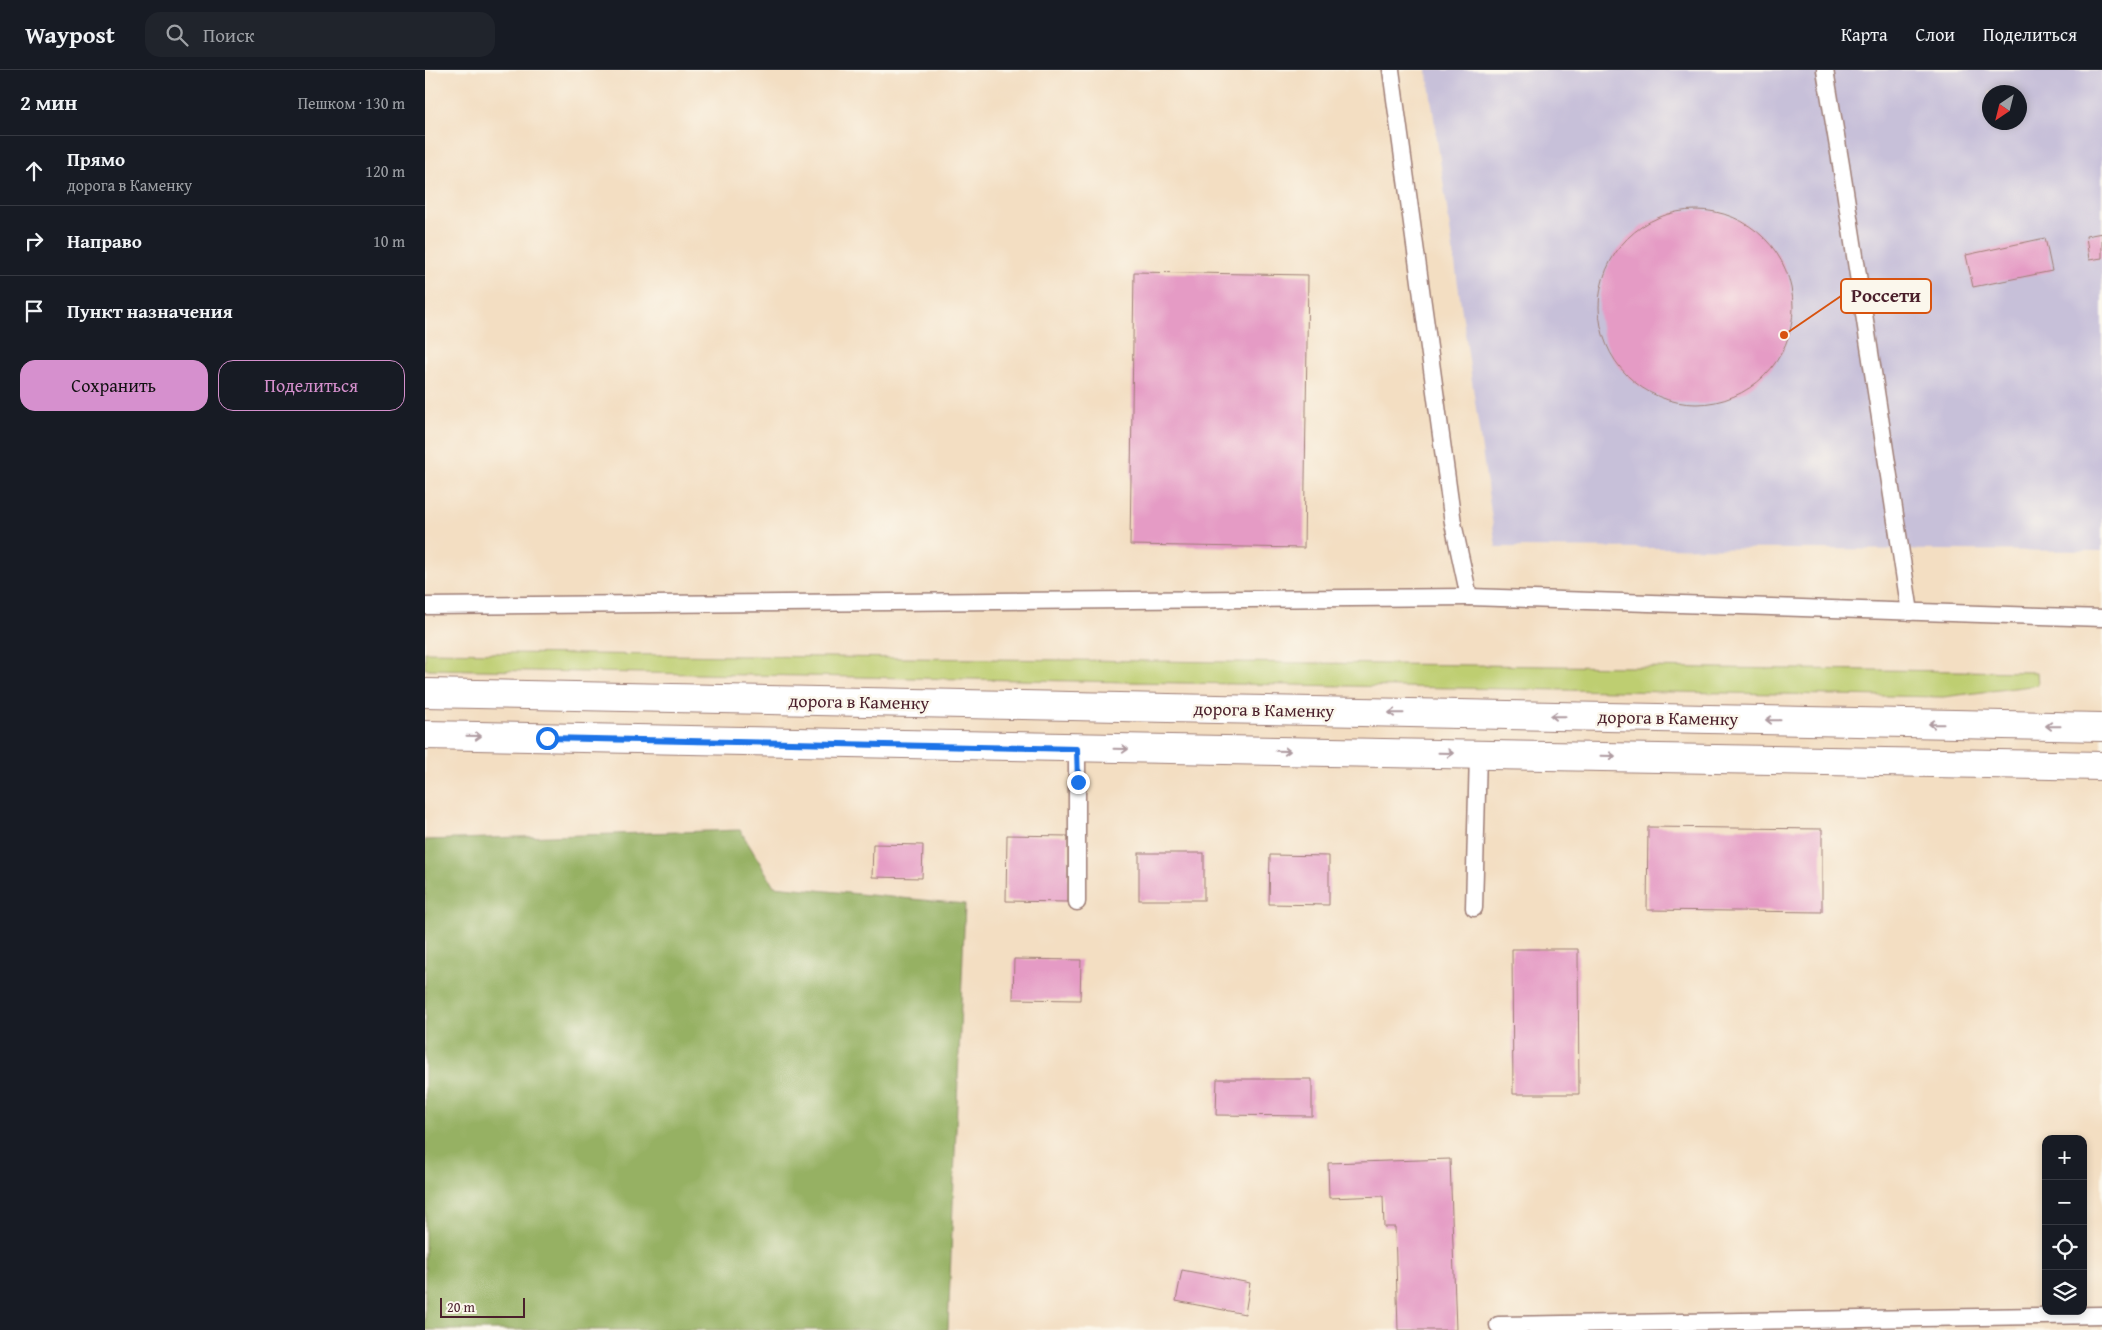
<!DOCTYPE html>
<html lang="ru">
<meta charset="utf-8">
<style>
:root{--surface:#171b24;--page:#20242c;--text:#f1f3f6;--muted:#9ea1a6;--line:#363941;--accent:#d690ce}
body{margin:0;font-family:"Gentium Book Plus",serif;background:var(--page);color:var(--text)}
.controls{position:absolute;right:15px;bottom:15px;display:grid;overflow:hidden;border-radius:10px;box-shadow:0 2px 8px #0003}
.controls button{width:45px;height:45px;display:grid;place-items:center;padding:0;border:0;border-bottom:1px solid var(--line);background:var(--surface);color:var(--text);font:25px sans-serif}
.compass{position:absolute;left:1557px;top:15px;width:45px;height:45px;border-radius:50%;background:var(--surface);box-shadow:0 2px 8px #0003;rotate:215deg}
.scale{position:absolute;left:15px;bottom:12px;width:85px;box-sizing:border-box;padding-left:5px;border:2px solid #4a1f2b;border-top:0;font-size:14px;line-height:18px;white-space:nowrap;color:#4a1f2b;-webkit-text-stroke:4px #fbf7ec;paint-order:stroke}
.stop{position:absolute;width:15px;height:15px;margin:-11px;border:4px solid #1a73e8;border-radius:50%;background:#fff}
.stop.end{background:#1a73e8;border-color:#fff;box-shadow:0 1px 5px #0008}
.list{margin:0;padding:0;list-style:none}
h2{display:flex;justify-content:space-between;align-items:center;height:65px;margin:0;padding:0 20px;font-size:21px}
h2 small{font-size:16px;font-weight:400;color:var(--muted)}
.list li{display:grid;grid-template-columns:32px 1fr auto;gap:15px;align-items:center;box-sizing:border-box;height:70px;padding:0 20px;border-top:1px solid var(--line)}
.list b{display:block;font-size:19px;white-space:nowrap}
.list p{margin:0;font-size:16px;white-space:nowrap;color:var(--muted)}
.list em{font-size:16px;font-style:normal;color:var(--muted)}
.actions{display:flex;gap:10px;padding:15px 20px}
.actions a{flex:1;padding:11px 0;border:1px solid var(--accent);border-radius:15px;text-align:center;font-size:18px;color:var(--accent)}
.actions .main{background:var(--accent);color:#111}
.icon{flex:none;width:28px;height:28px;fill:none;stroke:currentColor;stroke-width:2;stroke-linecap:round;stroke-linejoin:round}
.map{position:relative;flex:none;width:1677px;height:1260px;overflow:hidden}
header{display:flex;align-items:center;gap:30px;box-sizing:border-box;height:70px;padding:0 25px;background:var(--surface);border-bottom:1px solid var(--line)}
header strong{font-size:24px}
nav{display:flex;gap:28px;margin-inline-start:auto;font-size:18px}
.search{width:350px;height:45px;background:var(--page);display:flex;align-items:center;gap:12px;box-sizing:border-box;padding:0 18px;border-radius:15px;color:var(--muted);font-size:19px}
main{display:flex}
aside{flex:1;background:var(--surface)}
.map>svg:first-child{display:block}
.industrial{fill:#c7c0d9;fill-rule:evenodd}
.green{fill:#bece71;stroke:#84764e}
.forest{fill:#96b163;stroke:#706847}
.building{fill:#e59bc5}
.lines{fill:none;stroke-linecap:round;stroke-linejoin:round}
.service-casing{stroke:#9e7e76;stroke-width:19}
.secondary-casing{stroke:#9e7e76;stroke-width:30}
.service{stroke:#fff;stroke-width:16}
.secondary{stroke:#fff;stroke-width:28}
.oneway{stroke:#ae9aa0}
.route{stroke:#1a73e8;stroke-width:6}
.labels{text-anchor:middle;stroke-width:5;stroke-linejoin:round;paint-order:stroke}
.street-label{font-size:18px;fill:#4a1f2b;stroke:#fbf7ec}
.leader{fill:none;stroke:#d8530f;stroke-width:2}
.callout-dot{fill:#d8530f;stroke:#fbf7ec;stroke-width:2}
.callout{fill:#fbf7ec;stroke:#d8530f;stroke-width:2}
.callout-label{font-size:19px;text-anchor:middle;font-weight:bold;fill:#4a1f2b}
</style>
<header>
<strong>Waypost</strong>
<div class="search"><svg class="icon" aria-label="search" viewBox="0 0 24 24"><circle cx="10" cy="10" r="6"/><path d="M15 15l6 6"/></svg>Поиск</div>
<nav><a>Карта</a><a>Слои</a><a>Поделиться</a></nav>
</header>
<main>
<aside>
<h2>2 мин<small>Пешком · 130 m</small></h2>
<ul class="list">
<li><svg class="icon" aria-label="ahead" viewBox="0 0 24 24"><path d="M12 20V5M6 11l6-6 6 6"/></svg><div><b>Прямо</b><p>дорога в Каменку</p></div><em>120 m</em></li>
<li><svg class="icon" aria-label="right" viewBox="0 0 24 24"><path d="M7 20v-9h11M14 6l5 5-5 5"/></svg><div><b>Направо</b></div><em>10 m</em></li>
<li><svg class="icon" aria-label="arrive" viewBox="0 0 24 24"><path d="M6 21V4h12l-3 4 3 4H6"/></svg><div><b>Пункт назначения</b></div></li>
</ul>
<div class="actions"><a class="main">Сохранить</a><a>Поделиться</a></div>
</aside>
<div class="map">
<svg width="1677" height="1260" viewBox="0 0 1677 1260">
<rect width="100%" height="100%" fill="#fbf7ec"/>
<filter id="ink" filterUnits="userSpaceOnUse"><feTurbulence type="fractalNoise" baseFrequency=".02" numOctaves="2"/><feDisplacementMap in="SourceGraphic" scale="10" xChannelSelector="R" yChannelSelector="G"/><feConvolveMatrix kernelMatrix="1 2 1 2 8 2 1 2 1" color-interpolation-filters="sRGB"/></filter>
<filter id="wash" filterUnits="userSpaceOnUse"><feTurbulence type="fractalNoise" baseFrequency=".0096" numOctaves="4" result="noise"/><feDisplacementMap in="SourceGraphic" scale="20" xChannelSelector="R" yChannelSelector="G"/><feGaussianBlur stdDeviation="1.12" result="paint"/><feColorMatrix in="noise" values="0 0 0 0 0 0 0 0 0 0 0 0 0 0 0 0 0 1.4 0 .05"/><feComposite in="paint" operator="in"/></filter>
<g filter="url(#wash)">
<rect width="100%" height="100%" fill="#f3dec2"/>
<path class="industrial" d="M1002 0H1677V481L1071 477ZM1564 22H1594V52H1564Z"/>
<path class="green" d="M0 582 1612 602 1613 615 1518 627 0 599Z"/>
<path class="forest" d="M315 760 349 816 540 834 523 1260H0V770Z"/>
<g id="blocks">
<g class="building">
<circle cx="1271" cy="237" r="97"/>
<path d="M1677 163V188L1664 190 1661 166Z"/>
<path d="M1620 168 1627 201 1548 217 1541 185Z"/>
<path d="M709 202 883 205 879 478 705 475Z"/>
<path d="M1223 757 1397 759V842L1222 840Z"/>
<path d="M582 765 643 766V832L581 831Z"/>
<path d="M448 774 498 775 497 808 447 807Z"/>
<rect x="714" y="783" width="65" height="47"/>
<path d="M845 785 904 786V835L844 834Z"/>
<path d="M1087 879H1153L1154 1024H1088Z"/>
<path d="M589 889 656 890 655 930 588 929Z"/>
<path d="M792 1009H887V1046L791 1045Z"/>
<path d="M1025 1089 1031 1260H973L970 1157H959L958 1126 904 1128 903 1093Z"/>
<path d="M757 1200 825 1213 820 1244 751 1231Z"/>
</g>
</g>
</g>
<g filter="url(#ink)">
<use href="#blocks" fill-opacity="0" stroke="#9e7e76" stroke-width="1"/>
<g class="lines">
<g class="service-casing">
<g id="service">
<path d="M966 0 1028 453 1044 527 1677 548"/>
<path d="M1400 0 1416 95 1485 542"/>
<path d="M0 536 1044 527"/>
<path d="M652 832V679"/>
<path d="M1049 838 1053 683"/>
<path d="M1073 1255 1677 1245"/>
</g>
</g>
<g class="secondary-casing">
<g id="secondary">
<path d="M0 623 1677 657"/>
<path d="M0 665C559 677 1118 685 1677 696"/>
</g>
</g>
<use href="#service" class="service"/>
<use href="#secondary" class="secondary"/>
</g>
<defs><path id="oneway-shaft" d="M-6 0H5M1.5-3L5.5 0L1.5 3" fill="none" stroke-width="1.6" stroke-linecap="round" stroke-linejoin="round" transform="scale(1.25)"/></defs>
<g class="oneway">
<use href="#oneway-shaft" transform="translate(971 643) rotate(-179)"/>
<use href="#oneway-shaft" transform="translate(1133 646) rotate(-179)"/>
<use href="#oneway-shaft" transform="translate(1348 650) rotate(-179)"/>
<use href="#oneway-shaft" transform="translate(1511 654) rotate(-179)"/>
<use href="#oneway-shaft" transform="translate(1628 656) rotate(-179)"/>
<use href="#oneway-shaft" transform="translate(49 666) rotate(1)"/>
<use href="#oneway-shaft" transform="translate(696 679) rotate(1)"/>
<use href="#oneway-shaft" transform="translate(858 681) rotate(1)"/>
<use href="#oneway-shaft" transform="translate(1021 683) rotate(1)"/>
<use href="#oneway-shaft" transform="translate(1183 686) rotate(1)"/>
</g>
</g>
<g class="lines" filter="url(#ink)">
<path class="route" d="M122 668 652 679 653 712"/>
</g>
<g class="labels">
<g class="street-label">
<text transform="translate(434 632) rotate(1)" y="6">дорога в Каменку</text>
<text transform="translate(839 640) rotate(1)" y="6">дорога в Каменку</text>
<text transform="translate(1243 648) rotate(1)" y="6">дорога в Каменку</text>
</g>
</g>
<path class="leader" d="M1359 265L1416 226"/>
<circle class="callout-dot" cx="1359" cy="265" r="5"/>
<rect class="callout" x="1416" y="209" width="90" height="34" rx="5"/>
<g class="callout-label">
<text x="1461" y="232">Россети</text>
</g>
</svg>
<div class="controls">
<button>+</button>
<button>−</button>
<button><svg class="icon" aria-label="locate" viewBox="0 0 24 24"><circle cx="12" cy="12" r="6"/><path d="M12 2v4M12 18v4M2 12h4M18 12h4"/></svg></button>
<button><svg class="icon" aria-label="layers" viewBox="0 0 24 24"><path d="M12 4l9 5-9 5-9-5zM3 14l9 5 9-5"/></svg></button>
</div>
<svg class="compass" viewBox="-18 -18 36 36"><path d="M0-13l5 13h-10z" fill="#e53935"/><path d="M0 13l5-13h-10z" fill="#9ea1a6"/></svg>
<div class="scale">20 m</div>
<div class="stop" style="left:122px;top:668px"></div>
<div class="stop end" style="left:653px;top:712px"></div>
</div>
</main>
